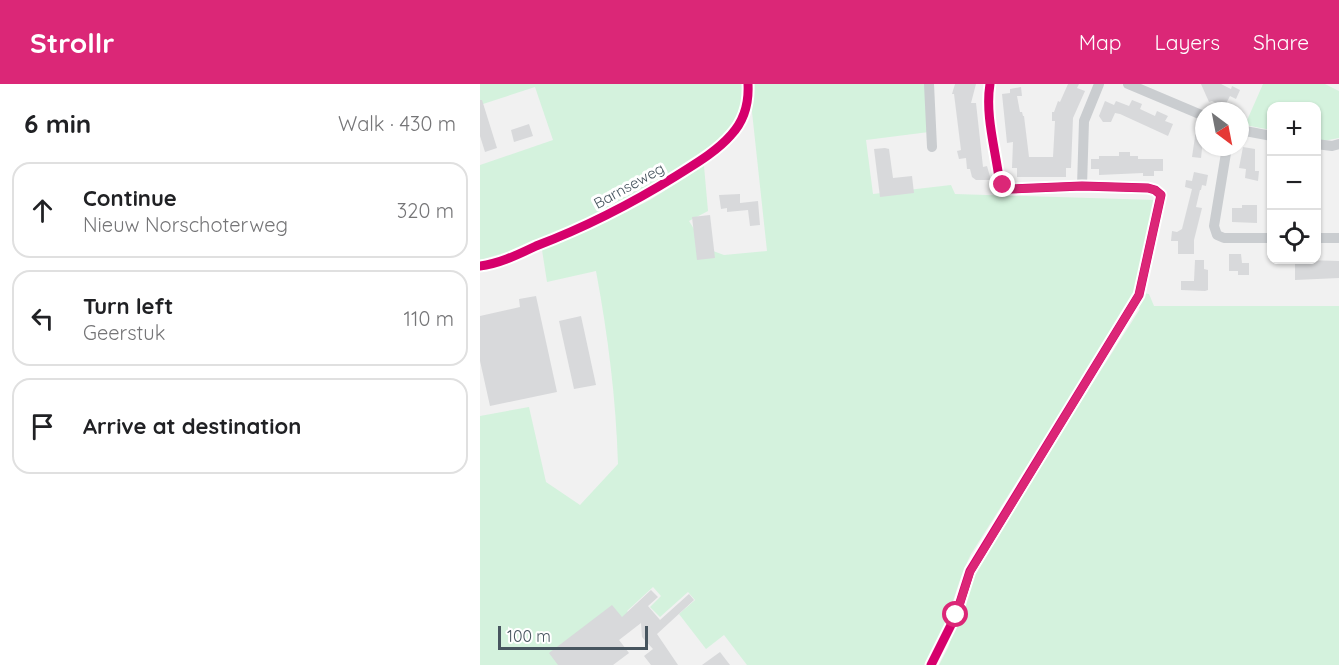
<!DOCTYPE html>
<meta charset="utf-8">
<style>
:root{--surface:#fff;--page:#f2f2f2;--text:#202124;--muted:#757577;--line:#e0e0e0;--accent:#db2777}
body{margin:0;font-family:Quicksand,sans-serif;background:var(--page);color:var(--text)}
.controls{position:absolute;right:18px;top:18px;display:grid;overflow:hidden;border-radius:12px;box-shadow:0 2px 4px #0004}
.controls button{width:54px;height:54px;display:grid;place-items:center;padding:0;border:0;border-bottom:2px solid var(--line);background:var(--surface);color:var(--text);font:30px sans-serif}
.compass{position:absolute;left:715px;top:18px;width:54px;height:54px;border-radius:50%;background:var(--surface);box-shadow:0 2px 4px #0004;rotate:148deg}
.scale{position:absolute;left:18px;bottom:15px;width:150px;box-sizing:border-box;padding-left:6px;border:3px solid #47555f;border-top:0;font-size:16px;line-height:21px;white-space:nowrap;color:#47555f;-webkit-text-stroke:4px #fff;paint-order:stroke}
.stop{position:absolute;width:18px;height:18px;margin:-14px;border:4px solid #db2777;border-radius:50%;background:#fff}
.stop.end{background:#db2777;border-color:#fff;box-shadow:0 2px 6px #0008}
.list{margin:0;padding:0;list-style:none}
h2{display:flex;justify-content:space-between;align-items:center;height:78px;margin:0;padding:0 24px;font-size:26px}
h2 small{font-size:20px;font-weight:400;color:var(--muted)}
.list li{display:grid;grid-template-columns:39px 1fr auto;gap:18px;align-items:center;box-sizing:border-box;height:96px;margin:0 12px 12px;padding:0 12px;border:2px solid var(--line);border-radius:18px}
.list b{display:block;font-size:22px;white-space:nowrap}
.list p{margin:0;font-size:20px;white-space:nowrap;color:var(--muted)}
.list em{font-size:20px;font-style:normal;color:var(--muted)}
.icon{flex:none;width:33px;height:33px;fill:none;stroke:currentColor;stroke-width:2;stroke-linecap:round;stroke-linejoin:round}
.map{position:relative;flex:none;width:859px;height:581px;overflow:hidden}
header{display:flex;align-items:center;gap:36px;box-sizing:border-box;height:84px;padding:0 30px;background:var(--accent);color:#fff}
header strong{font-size:28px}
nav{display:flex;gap:33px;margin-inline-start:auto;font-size:21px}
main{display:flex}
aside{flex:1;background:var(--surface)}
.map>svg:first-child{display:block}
.green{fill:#d4f2dd}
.building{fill:#d8d9db}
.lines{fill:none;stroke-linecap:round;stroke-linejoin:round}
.minor{stroke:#cacdd0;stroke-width:10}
.cycleway-casing{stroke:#fff;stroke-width:13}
.cycleway{stroke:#d6006c;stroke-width:9}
.route{stroke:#db2777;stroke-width:8}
.labels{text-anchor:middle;stroke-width:6;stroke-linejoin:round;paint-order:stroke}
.street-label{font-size:15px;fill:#47555f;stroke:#fff}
</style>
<header>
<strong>Strollr</strong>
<nav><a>Map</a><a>Layers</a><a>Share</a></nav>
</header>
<main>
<aside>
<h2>6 min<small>Walk · 430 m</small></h2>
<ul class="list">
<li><svg class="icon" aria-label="ahead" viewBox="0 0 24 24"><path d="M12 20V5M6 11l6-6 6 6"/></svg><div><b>Continue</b><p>Nieuw Norschoterweg</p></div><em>320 m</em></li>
<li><svg class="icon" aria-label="left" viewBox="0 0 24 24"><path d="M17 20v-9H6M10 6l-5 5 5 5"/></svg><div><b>Turn left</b><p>Geerstuk</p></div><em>110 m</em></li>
<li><svg class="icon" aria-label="arrive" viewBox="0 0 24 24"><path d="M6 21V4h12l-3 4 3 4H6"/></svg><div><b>Arrive at destination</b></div></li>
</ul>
</aside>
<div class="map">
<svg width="859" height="581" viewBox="0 0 859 581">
<rect width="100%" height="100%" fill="#f1f1f1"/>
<g class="green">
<path d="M0 0H262L263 12 256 36 237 57 211 77 112 136 27 168 0 176V81L73 56 55 3 0 21Z"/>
<path d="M273 0H445L449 48 386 56 393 110 471 101 475 110 676 116 658 206 491 470C473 506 468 546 447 581H267L244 551 226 565 199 530 215 516 208 508 180 533 170 523 181 512 173 503 147 527 155 536 99 581H0V332L49 323 66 398 100 421 138 380C136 314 128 252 116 187L67 198 62 166 108 147 170 116 224 82 228 127 209 137 224 161 233 167 244 171 287 167 272 28Z"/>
<path d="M783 0H845L859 7V54L843 57 837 55 836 22H792L791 46 765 41Z"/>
<path d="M663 209 669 210 674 222H859V581H459L468 564 493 487 660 225 656 222Z"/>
</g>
<g class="building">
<path d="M475 0H496L491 19H496L503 83 507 82 511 96H496L492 93 490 85H487L486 74 479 75 477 67 481 66 474 10H472Z"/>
<path d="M588 0H599L597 4 605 7 593 34 591 84H586V93H537V84H532L533 58 527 59 522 10 530 9V5L541 3 542 12H537L540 28H542L543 32H544L549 73H573L575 37H572V28H574L578 17 580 18Z"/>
<path d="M721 0H741L751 5 752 2 760 6 756 15 750 12 742 27 740 21 732 17 729 18Z"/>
<path d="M0 16H2L17 64 5 68 0 52Z"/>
<path d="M652 16 662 20 660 25 675 32 677 27 688 32 685 37 693 40 688 52 640 30 635 29 631 38H623L619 32 625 17 634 21 636 17 649 22Z"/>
<path d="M49 40 53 52 34 58 31 46Z"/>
<path d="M716 46 724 47 721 74 712 73Z"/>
<path d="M763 63 775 65V87H779L778 97 765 94 766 85 759 84Z"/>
<path d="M405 64 409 65 413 94 432 92 434 109 400 113 394 65Z"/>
<path d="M639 68H650V72H658V75H683V87H674V92H663V89L619 91V85H611V75H619V72H639Z"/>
<path d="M714 88 728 91 726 102 722 101 721 106H720L716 123 722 124 714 156V170H698V157H691L692 147 697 148 702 145 712 105 705 103 706 96 712 97Z"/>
<path d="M260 110V119L278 117 280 141 270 142 268 126 247 128V124L241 125 239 111Z"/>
<path d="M762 121H777V139L752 138V124H762Z"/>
<path d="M230 131 235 174 217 176 212 133Z"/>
<path d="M749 170H761L762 179H769V191H758V187H749Z"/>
<path d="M715 176H724V185L728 186V206L725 207 701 206V197H714Z"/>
<path d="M826 176 859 177V194L815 196V180H826Z"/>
<path d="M56 212 77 308 10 322 0 277V232L40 223 39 215Z"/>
<path d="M101 232 116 301 94 305 79 237Z"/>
<path d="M171 506 178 513 168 522 180 536 209 510 214 516 177 550 198 581H171L164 572 173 565 162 553 161 539 139 556 149 569 133 581H78L69 569 132 521 142 533Z"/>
<path d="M240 568 250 581H222Z"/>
</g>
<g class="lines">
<g class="minor">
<path d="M449 0 452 63"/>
<path d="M648 0 724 32"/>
<path d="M760 46 792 52"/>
<path d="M836 60 852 62 859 60"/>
<path d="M747 63 734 142 737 151 744 154H792"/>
<path d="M602 102 604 37 619 0"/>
<path d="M836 154H859"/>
<path d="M0 182C19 180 39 170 56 162 106 143 151 120 196 92 215 80 236 68 251 51 264 37 269 19 268 0"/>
<path d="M451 581 476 531 490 487 659 211 681 111 675 106 668 104 602 102 530 105 523 101 519 94C515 64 505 30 510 0"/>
</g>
<g class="cycleway-casing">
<g id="cycleway">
<path d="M0 182C19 180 39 170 56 162 106 143 151 120 196 92 215 80 236 68 251 51 264 37 269 19 268 0"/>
<path d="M451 581 476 531 490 487 659 211 681 111 675 106 668 104 602 102 530 105 523 101 519 94C515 64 505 30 510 0"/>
</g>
</g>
<use href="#cycleway" class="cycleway"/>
</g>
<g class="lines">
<path class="route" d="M476 531 490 488 659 211 681 111 675 106 668 104 602 102 530 105 523 101"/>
</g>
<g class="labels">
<g class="street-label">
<text transform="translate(149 102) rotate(-29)" y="5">Barnseweg</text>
</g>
</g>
</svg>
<div class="controls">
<button>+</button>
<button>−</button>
<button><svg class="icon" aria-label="locate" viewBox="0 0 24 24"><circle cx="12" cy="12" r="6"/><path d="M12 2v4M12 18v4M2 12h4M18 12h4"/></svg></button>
</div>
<svg class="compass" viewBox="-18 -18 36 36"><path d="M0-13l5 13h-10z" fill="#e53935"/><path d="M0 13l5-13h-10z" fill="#757577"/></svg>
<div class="scale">100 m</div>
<div class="stop" style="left:476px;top:531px"></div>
<div class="stop end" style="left:523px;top:101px"></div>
</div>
</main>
